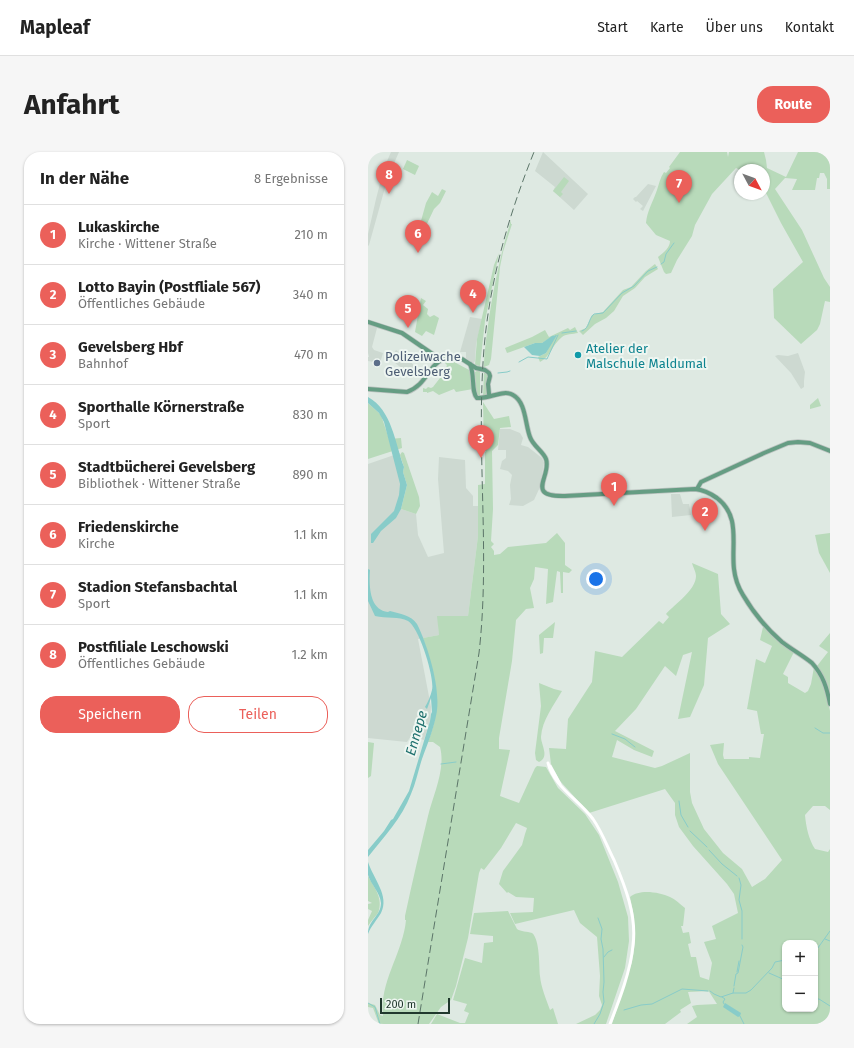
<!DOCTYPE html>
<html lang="de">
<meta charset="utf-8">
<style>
:root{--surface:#fff;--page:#f6f6f6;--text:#222;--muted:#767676;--line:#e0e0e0;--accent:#eb605a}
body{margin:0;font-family:"Fira Sans",sans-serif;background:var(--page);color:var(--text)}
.controls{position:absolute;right:12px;bottom:12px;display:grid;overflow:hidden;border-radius:8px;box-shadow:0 1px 3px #0004}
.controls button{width:36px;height:36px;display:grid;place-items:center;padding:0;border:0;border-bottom:1px solid var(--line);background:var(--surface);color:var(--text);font:20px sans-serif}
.compass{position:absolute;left:366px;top:12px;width:36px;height:36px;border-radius:50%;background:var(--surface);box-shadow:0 1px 3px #0004;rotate:131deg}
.scale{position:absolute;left:12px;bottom:10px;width:70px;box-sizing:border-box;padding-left:4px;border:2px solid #20382d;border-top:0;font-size:11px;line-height:14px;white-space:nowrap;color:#20382d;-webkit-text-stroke:3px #eef6f1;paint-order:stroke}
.you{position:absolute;left:228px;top:427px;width:14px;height:14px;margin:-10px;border:3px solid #fff;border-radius:50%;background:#1a73e8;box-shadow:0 0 0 6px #1a73e833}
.badge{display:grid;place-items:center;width:26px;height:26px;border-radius:50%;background:var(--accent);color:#fff;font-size:13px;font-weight:700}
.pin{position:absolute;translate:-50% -33px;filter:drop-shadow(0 1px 2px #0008)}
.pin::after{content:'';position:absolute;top:21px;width:14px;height:12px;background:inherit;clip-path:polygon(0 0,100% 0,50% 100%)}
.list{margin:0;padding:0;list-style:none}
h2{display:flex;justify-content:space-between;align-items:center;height:52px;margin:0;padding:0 16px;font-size:17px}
h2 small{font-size:13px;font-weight:400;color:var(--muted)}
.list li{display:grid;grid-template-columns:26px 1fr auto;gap:12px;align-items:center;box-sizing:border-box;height:60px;padding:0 16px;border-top:1px solid var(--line)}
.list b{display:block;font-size:15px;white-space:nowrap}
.list p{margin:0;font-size:13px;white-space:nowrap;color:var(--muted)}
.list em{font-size:13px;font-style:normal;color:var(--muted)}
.actions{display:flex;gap:8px;padding:12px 16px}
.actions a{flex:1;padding:9px 0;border:1px solid var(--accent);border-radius:16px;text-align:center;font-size:14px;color:var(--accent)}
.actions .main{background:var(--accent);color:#fff}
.map{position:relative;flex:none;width:462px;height:872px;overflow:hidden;border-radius:16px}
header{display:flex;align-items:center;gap:24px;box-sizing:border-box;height:56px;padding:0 20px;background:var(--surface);border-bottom:1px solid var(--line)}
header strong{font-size:19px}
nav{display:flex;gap:22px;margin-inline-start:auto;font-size:14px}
.intro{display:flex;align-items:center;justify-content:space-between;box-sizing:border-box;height:96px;padding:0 24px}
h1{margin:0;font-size:28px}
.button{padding:10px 18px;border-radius:16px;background:var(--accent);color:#fff;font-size:14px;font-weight:700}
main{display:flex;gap:24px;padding:0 24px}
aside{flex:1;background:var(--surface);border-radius:16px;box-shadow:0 1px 3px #0004}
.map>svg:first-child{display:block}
.built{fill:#cdd9d1}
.green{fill:#b8daba;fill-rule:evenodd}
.water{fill:#88ccc9}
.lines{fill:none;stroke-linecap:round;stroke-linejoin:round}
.stream{stroke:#88ccc9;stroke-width:1}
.major-casing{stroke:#bcc3c0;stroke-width:5.5}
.minor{stroke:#fff;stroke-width:3}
.major{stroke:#659d83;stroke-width:4}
.rail{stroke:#5b7468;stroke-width:1;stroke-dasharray:8 4;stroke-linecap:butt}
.culture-dot{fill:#0f9aa8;stroke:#eef6f1;stroke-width:1.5}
.service-dot{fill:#5c6f8a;stroke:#eef6f1;stroke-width:1.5}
.labels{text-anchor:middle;stroke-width:4;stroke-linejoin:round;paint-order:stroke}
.culture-label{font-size:13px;fill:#0d838f;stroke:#eef6f1;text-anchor:start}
.service-label{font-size:13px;fill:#4e5e75;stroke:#eef6f1;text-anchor:start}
.water-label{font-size:14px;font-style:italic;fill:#1e706d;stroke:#eef6f1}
</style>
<header>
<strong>Mapleaf</strong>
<nav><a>Start</a><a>Karte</a><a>Über uns</a><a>Kontakt</a></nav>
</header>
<div class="intro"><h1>Anfahrt</h1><a class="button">Route</a></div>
<main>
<aside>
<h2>In der Nähe<small>8 Ergebnisse</small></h2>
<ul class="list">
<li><span class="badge">1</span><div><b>Lukaskirche</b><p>Kirche · Wittener Straße</p></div><em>210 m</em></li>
<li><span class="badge">2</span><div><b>Lotto Bayin (Postfliale 567)</b><p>Öffentliches Gebäude</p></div><em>340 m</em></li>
<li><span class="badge">3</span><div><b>Gevelsberg Hbf</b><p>Bahnhof</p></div><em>470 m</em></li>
<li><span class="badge">4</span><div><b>Sporthalle Körnerstraße</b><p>Sport</p></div><em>830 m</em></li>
<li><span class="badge">5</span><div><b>Stadtbücherei Gevelsberg</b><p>Bibliothek · Wittener Straße</p></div><em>890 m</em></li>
<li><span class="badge">6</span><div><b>Friedenskirche</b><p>Kirche</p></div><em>1.1 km</em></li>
<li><span class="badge">7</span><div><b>Stadion Stefansbachtal</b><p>Sport</p></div><em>1.1 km</em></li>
<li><span class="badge">8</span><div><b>Postfiliale Leschowski</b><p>Öffentliches Gebäude</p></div><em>1.2 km</em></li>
</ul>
<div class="actions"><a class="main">Speichern</a><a>Teilen</a></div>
</aside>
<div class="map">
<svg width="462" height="872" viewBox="0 0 462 872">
<rect width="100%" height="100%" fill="#dee9e2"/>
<g class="built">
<path d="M23 0H31L20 25 1 93 0 94V82L8 47 16 16Z"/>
<path d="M175 0 220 42 206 58 185 39 187 35 167 19Z"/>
<path d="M280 32 288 34 275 59 272 57 275 54 269 49 268 50 265 47 267 45H268Z"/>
<path d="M102 165 114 167 108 192 107 209 105 212 98 206V200H92Z"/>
<path d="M0 173 9 176 4 195 6 198 15 201 12 211 0 209V205H1L0 201Z"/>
<path d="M28 198 40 207 50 218 45 225 22 207Z"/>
<path d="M430 201 437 220 436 229V235L433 237 423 221 407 204 410 203 420 204Z"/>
<path d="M132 277H142L152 281 155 286 153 293 160 295 174 306 176 311 172 335 166 348 155 354 141 353 143 347 142 333 144 323 140 319 132 317 134 309 138 306V298H130Z"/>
<path d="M32 301 33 357 48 362 50 383 60 405 76 401 70 327 71 305 97 308 98 336 105 344V354H110V384L100 464H70L71 483 50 487 63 555 62 569 56 588 43 584 39 590 0 586V312Z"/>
<path d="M303 342H312L315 352H321L323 363 304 365Z"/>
</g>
<g class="green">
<path d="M312 0H359L360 5 361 0H396L398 8 399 16 418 25 430 0H462V37H459V27L456 21H452L451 26H449L447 38H424L429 27 417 26 407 37 434 78 456 126 462 135V150L457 149 452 172 449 178 433 192 406 166 405 137 435 110 413 71 396 37V18H372L368 16 344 42 327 73 324 84 309 108 303 121 298 122 296 120 290 105C295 101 302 96 302 89L288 83 278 71C279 59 285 50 289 38 291 32 292 26 296 20L298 21 302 16 301 15Z"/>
<path d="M39 8 51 14 47 23 35 17Z"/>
<path d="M196 25 201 29 193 40 195 42 192 45 185 39Z"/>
<path d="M74 37 78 39 72 51 66 57 57 76V84L53 90 52 97 46 94 58 51 64 40 70 44Z"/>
<path d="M143 68V72H144L135 100 132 115 123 207 121 213 116 215C116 199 119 182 121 166 126 133 133 100 143 68Z"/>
<path d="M131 101 117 169 112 214 107 213 109 187 126 113Z"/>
<path d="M287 112 290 117 277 125 267 136 255 144 246 159 238 166 227 172 215 183 211 179 218 176 224 163 235 160 255 138 263 135 278 119Z"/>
<path d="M53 146 58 149 55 153 60 157 59 162 62 165 66 163 71 166 66 183 58 179 54 184 47 180Z"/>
<path d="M207 175 210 181C205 182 197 182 194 185 184 193 182 205 172 210L170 205 178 201 187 183 174 191H167L139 201 137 196 164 185 177 178 181 185 200 176 202 178Z"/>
<path d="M80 208H87L88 211 103 219 105 237 88 240 86 237 71 243 65 239 59 241V240H55V236L58 237 60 235 63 236 65 235 79 217 78 216 79 213 76 210Z"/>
<path d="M112 217V245L108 243 107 220Z"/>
<path d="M116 220 120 223 119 244 115 245Z"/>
<path d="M450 246 453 254 442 257V253Z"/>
<path d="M115 250 126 267 141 264 143 275 132 276 130 293 124 299 125 357 123 389 126 392 123 395 126 399V403L132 402 140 395 178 391 189 381 197 391V413L204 418 201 421 195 420V441H193L192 420 189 419 185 450 178 452 180 417 167 415 166 427 162 436 166 456 158 457 148 468 144 509 131 586V597L142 598 132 644 151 651 167 616 169 614 178 615 190 636 217 662 231 683 250 730 260 765 261 789 257 816 238 872H208L227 863 232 858 234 853 231 844 232 824 229 785 212 771 206 758 147 772 142 761 165 760 166 746 148 745 140 740 139 741 131 732 135 719 154 693 157 682 159 676 148 671 133 696 116 718 113 716 111 721 100 786 88 834 83 848 73 855 61 872H11L5 856 0 855V851L7 853 12 863 15 864C11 830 35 801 38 768H37V764C44 731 52 697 60 664 65 643 78 617 72 595L65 590H60C76 550 67 525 55 486L71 483 69 464H100L110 384V333L117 332V300H118L116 297Z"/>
<path d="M0 251 13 263 21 287 33 286 34 296 0 307Z"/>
<path d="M34 300 36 301 51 345 52 354 48 362 33 357 39 333 35 320 36 315 32 303Z"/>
<path d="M462 381V421L451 401 447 383Z"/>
<path d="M324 411 350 422 353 462 362 472 340 486 336 533 322 565 310 567 324 500 315 503 308 524 297 514 268 557 247 579 286 599 284 605 266 598 249 588 244 605 287 616 294 614 322 601V640L324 651 336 677 355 701 374 717 384 735 397 727 414 708 350 612 342 593 356 591 355 603 356 607H381V605L392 606 396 582H393L389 559 379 557 388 507 397 511 404 494 392 488 395 475H396L426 500 415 522 420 525V531L437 541 440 539 443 532 446 515C456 528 459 544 462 559V658L457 654H445L437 663C438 675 441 688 447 697L460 700 462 697V872H319L329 865 324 854 329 853 349 852 340 838 341 839 320 840 323 851 312 858 313 860 297 872H244L264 810 267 791 266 764 262 745C271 737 291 740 302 745 307 747 312 752 317 756L315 774H313L315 781 321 780 323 791 320 792 323 805H328L332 825 341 828 344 811 336 790 348 787 344 774 370 761 366 742 359 732 325 694 311 675 307 663V651L297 637 221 661 192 629 183 612 181 596 198 597 200 567 224 530 227 499 254 505 291 469 295 472 301 465 298 462C307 452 328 438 328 424 328 420 325 415 324 411ZM417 791H447V857H417Z"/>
<path d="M187 470 185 486H176L175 501 172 502 171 483Z"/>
<path d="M462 481V544L454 521 449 514 460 500 451 494Z"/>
<path d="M171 531 186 537 194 539C186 553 174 568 173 585 173 593 182 605 171 610L168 608 167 601 173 554Z"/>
<path d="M0 590 6 591 3 624 0 626Z"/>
<path d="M0 724C6 735 16 747 10 761 7 765 3 769 0 774V768L4 759 0 757V752L4 751 0 749Z"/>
<path d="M140 759 149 777C153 780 159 779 164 781 172 787 171 815 172 824 173 835 178 847 182 858L185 856 190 872H63L69 862 92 871H97L101 861 96 859 99 852 85 848 97 806 114 811 116 791 125 790V784L102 782 106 761Z"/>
</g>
<g class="water">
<path d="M189 183 178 201 172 204 164 203 156 195 167 191H174L184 184Z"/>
<path d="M0 245C24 258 27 291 36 315L35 320 39 333 33 357 28 366 13 379 5 391H3V382L26 359 31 343 32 332 16 270 11 261 0 251Z"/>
<path d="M0 417 2 418C1 433 1 458 20 460L22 459C32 462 43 463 49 472 60 494 74 539 68 564 65 579 59 593 54 607 50 619 48 631 43 642 34 666 16 685 0 705V698L16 679 23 668 25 667 41 639 62 569 63 562 64 560 63 546 59 557 57 555C60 550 63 543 64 538 67 526 51 475 40 469 31 464 18 467 7 464L0 449Z"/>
<path d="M0 710C5 726 22 744 13 761 9 768 3 774 0 782 0 768 13 764 13 751 12 740 3 733 0 723 0 719 0 714 0 710Z"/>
<path d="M357 851 373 861 372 864 370 865 355 855Z"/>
</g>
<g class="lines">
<g class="stream">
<path d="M293 112 296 110 298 102 306 91"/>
<path d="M214 179C222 176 220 167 226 162L235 161 254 141 266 134 280 119 289 115"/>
<path d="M194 181 208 179"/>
<path d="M151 210 160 205 179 207 190 183"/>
<path d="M130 221 139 220 142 219"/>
<path d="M447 576 455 581H462"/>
<path d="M244 582 257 587 267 595"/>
<path d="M73 612 88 610"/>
<path d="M311 649 313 663 320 675"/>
<path d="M322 679 339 695"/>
<path d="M341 698 354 712 369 724"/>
<path d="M371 726 373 733 371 748 374 759V787"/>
<path d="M457 787 462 789"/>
<path d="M447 800 462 779"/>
<path d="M236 805 240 800 244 798"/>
<path d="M369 820 371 809"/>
<path d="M401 821 417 828"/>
<path d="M366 834 368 822 370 821 375 795 374 793"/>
<path d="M342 839 346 842 353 845 365 841H378L383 838 404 816 407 810 417 808"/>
<path d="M365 841 366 836"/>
<path d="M354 845 357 847 355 850 356 852"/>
<path d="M447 847H451L462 854"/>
<path d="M0 851 7 855 12 872"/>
<path d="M256 858 273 853 284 852 314 837 340 839"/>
<path d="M372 864 376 872"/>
<path d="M226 872 232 862 236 850 235 840 236 830 235 797 233 787 234 777 230 766"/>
</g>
<g class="major-casing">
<g id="major">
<path d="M0 170 34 181 66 203 76 206 94 207 108 216 117 218 121 221 122 224 120 232 121 242"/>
<path d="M102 212C107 223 103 240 109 246 121 247 136 237 145 243 158 250 157 272 162 285 165 294 175 299 178 307 184 324 156 345 197 344L327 337C336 338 342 341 349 346 373 364 363 392 366 417 367 426 370 435 375 443 385 460 399 477 414 490 423 497 434 503 444 511 455 523 459 536 462 552"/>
<path d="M0 237 39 240C59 233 60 213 76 207"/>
<path d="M329 337 333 330 396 301 420 291 430 290 442 291 462 299"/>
</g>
</g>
<g class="minor">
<path d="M180 611C186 635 210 647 225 667 234 680 239 694 246 708 257 734 269 764 265 793 263 818 251 849 242 872"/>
<path d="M182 614 192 632"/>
</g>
<use href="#major" class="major"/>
<path class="rail" d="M50 872 111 501C122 405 109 308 115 211 119 138 139 67 166 0"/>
</g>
<circle class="culture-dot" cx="210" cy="203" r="4"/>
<circle class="service-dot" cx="9" cy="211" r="4"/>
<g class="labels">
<g class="culture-label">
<text x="218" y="201">Atelier der<tspan x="218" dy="15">Malschule Maldumal</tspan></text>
</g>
<g class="service-label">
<text x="17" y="209">Polizeiwache<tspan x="17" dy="15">Gevelsberg</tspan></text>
</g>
<g class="water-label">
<text transform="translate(48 581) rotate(-74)" y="5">Ennepe</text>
</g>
</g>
</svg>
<div class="controls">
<button>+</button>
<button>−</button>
</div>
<svg class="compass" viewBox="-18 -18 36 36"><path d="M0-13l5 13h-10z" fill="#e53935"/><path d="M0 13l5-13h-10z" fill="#767676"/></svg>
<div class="scale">200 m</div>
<div class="you"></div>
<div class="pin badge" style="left:246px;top:354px">1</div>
<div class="pin badge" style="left:337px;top:379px">2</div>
<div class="pin badge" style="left:113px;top:306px">3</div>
<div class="pin badge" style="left:105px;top:161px">4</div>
<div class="pin badge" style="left:40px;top:176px">5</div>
<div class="pin badge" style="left:50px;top:101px">6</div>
<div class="pin badge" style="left:311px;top:51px">7</div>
<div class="pin badge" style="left:21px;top:42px">8</div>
</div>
</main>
